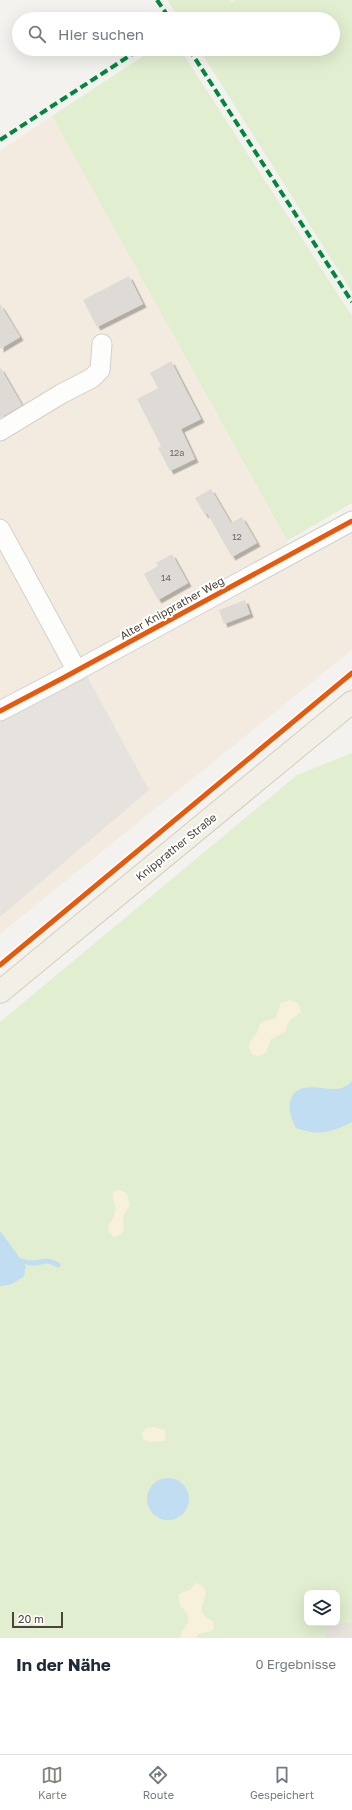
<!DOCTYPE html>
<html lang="de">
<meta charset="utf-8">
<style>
:root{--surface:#fff;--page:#f6f6f7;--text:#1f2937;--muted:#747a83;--line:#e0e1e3;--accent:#868178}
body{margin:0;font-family:"Golos Text",sans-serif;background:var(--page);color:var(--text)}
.controls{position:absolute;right:12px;bottom:12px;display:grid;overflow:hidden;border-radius:8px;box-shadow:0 4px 16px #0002}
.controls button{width:36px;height:36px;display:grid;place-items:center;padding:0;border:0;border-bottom:1px solid var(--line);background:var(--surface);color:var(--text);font:20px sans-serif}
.scale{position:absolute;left:12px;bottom:10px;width:51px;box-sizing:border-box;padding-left:4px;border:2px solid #4b4439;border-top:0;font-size:11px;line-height:14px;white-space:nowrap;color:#4b4439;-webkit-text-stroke:3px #fff;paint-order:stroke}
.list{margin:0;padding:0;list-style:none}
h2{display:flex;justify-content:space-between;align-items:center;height:52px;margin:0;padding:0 16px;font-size:17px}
h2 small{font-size:13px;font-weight:400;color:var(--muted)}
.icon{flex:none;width:22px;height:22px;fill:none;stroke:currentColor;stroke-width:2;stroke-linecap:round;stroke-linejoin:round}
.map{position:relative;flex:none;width:352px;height:1638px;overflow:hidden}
.search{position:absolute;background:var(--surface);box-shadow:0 4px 16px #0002;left:12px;right:12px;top:12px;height:44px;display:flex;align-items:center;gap:10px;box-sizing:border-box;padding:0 14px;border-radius:22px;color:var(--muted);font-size:15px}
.sheet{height:116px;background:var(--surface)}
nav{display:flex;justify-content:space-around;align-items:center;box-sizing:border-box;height:56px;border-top:1px solid var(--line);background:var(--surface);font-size:11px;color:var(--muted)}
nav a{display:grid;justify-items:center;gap:2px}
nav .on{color:var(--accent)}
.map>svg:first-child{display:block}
.residential{fill:#e7e4dc}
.commercial{fill:#f3ebdf}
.green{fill:#e1eecf;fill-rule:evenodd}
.sand{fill:#f7f0da}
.parking{fill:#e6e3df}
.water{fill:#c0ddf1}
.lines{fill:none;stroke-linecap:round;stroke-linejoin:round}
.stream{stroke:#c0ddf1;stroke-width:5}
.building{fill:#dedbd6;filter:url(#shadow)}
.minor-casing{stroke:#d2d0cb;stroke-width:21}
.major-casing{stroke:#d6cebb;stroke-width:24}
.minor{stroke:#fdfdfc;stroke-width:19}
.major{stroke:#f2efe6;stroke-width:22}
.quiet{stroke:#00873e;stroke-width:4;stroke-dasharray:8 4;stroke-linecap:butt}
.cycleway-casing{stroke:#fff;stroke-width:8}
.cycleway{stroke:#e8590c;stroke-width:5}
.labels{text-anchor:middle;stroke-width:4;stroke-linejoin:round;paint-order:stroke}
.number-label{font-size:9px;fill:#706a61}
.street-label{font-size:11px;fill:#4b4439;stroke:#fff}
</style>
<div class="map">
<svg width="352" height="1638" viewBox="0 0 352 1638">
<defs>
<filter id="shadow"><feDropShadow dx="3.5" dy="3.5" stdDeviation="0" flood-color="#0004"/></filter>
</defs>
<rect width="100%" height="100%" fill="#f4f2ee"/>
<path class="residential" d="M352 1622V1638H324L327 1625Z"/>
<path class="commercial" d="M52 116 293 553 352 520V650L0 934V151Z"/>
<g class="green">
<path d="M167 0H230L232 2 235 0H352V292L199 49H333V19H180Z"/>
<path d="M154 49H180L352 316V503L287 541 52 116Z"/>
<path d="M352 753V1622L328 1625 324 1638H0V1022L297 775ZM307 1593H337V1623H307Z"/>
</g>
<g class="sand">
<path d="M290 1000 298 1003 301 1012 290 1020 284 1033 271 1039 266 1053 259 1056 253 1055C243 1045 253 1040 258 1031 259 1027 259 1025 262 1022 266 1020 271 1020 275 1019L281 1003Z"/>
<path d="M119 1189 127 1194 130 1205 123 1217 124 1230 120 1235 114 1237 109 1233C105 1224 114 1221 115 1212 117 1205 111 1199 113 1192Z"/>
<path d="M155 1427 165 1430 166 1437 165 1441 149 1442 143 1439 142 1433C145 1428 149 1427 155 1427Z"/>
<path d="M197 1583C216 1590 196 1606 204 1615 206 1618 210 1619 213 1621L214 1628 212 1631 199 1634 195 1638H180C180 1630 190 1625 188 1617 187 1608 177 1610 179 1594L191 1589 194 1584Z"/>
</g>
<path class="parking" d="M87 676 149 790 0 917V722Z"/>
<g class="water">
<path d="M352 1081V1122C329 1133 320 1136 296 1128 290 1115 286 1104 295 1092 312 1079 337 1099 352 1081Z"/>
<path d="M0 1231 20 1258 21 1261 26 1266 24 1276C16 1282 10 1286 0 1286Z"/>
<circle cx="168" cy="1499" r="21"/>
</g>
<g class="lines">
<path class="stream" d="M21 1261C24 1261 27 1263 30 1263 43 1264 43 1257 58 1265"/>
</g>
<g class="building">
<path d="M129 276 143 304 97 327 83 300Z"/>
<path d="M0 304 20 337 0 349Z"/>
<path d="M171 361 201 419 181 429 195 459 170 471 158 448 161 446 137 399 158 388 150 373Z"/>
<path d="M0 367 22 405 0 418Z"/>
<path d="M211 489 231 523 242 517 257 543 232 557 207 513 205 515 195 498Z"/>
<path d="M172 554 188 583 158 600 144 574 158 566 156 563Z"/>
<path d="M245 600 250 614 224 624 219 610Z"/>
</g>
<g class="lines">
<g class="minor-casing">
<g id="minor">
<path d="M0 431 61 394 92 378 100 370 102 344"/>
<path d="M0 529 77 671"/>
<path d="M0 711 63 678 352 521"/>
</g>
</g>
<g class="major-casing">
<path id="major" d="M0 992 352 702"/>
</g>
<use href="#minor" class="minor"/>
<use href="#major" class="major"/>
<g class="quiet">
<path d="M157 0 170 19"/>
<path d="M189 49 352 302"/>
<path d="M0 140 140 49"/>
</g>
<g class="cycleway-casing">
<g id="cycleway">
<path d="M0 711 63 678 352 521"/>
<path d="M0 965 352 673"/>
</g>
</g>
<use href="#cycleway" class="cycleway"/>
</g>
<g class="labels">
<g class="number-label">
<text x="177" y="456">12a</text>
<text x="237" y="540">12</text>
<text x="166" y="581">14</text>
</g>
<g class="street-label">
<text transform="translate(172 608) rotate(-29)" y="4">Alter Knipprather Weg</text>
<text transform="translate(176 847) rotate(-39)" y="4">Knipprather Straße</text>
</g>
</g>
</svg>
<div class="controls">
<button><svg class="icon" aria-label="layers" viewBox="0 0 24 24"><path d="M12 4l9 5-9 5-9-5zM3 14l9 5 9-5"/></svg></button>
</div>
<div class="scale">20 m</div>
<div class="search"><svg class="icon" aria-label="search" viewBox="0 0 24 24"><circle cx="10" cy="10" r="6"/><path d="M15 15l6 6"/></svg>Hier suchen</div>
</div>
<section class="sheet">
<h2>In der Nähe<small>0 Ergebnisse</small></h2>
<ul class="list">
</ul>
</section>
<nav>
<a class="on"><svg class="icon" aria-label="map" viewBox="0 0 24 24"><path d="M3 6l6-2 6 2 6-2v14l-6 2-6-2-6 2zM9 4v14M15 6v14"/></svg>Karte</a>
<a><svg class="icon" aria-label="directions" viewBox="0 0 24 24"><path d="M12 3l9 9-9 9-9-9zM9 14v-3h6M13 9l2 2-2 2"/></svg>Route</a>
<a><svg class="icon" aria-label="saved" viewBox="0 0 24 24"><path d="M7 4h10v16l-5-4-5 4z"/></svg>Gespeichert</a>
</nav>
